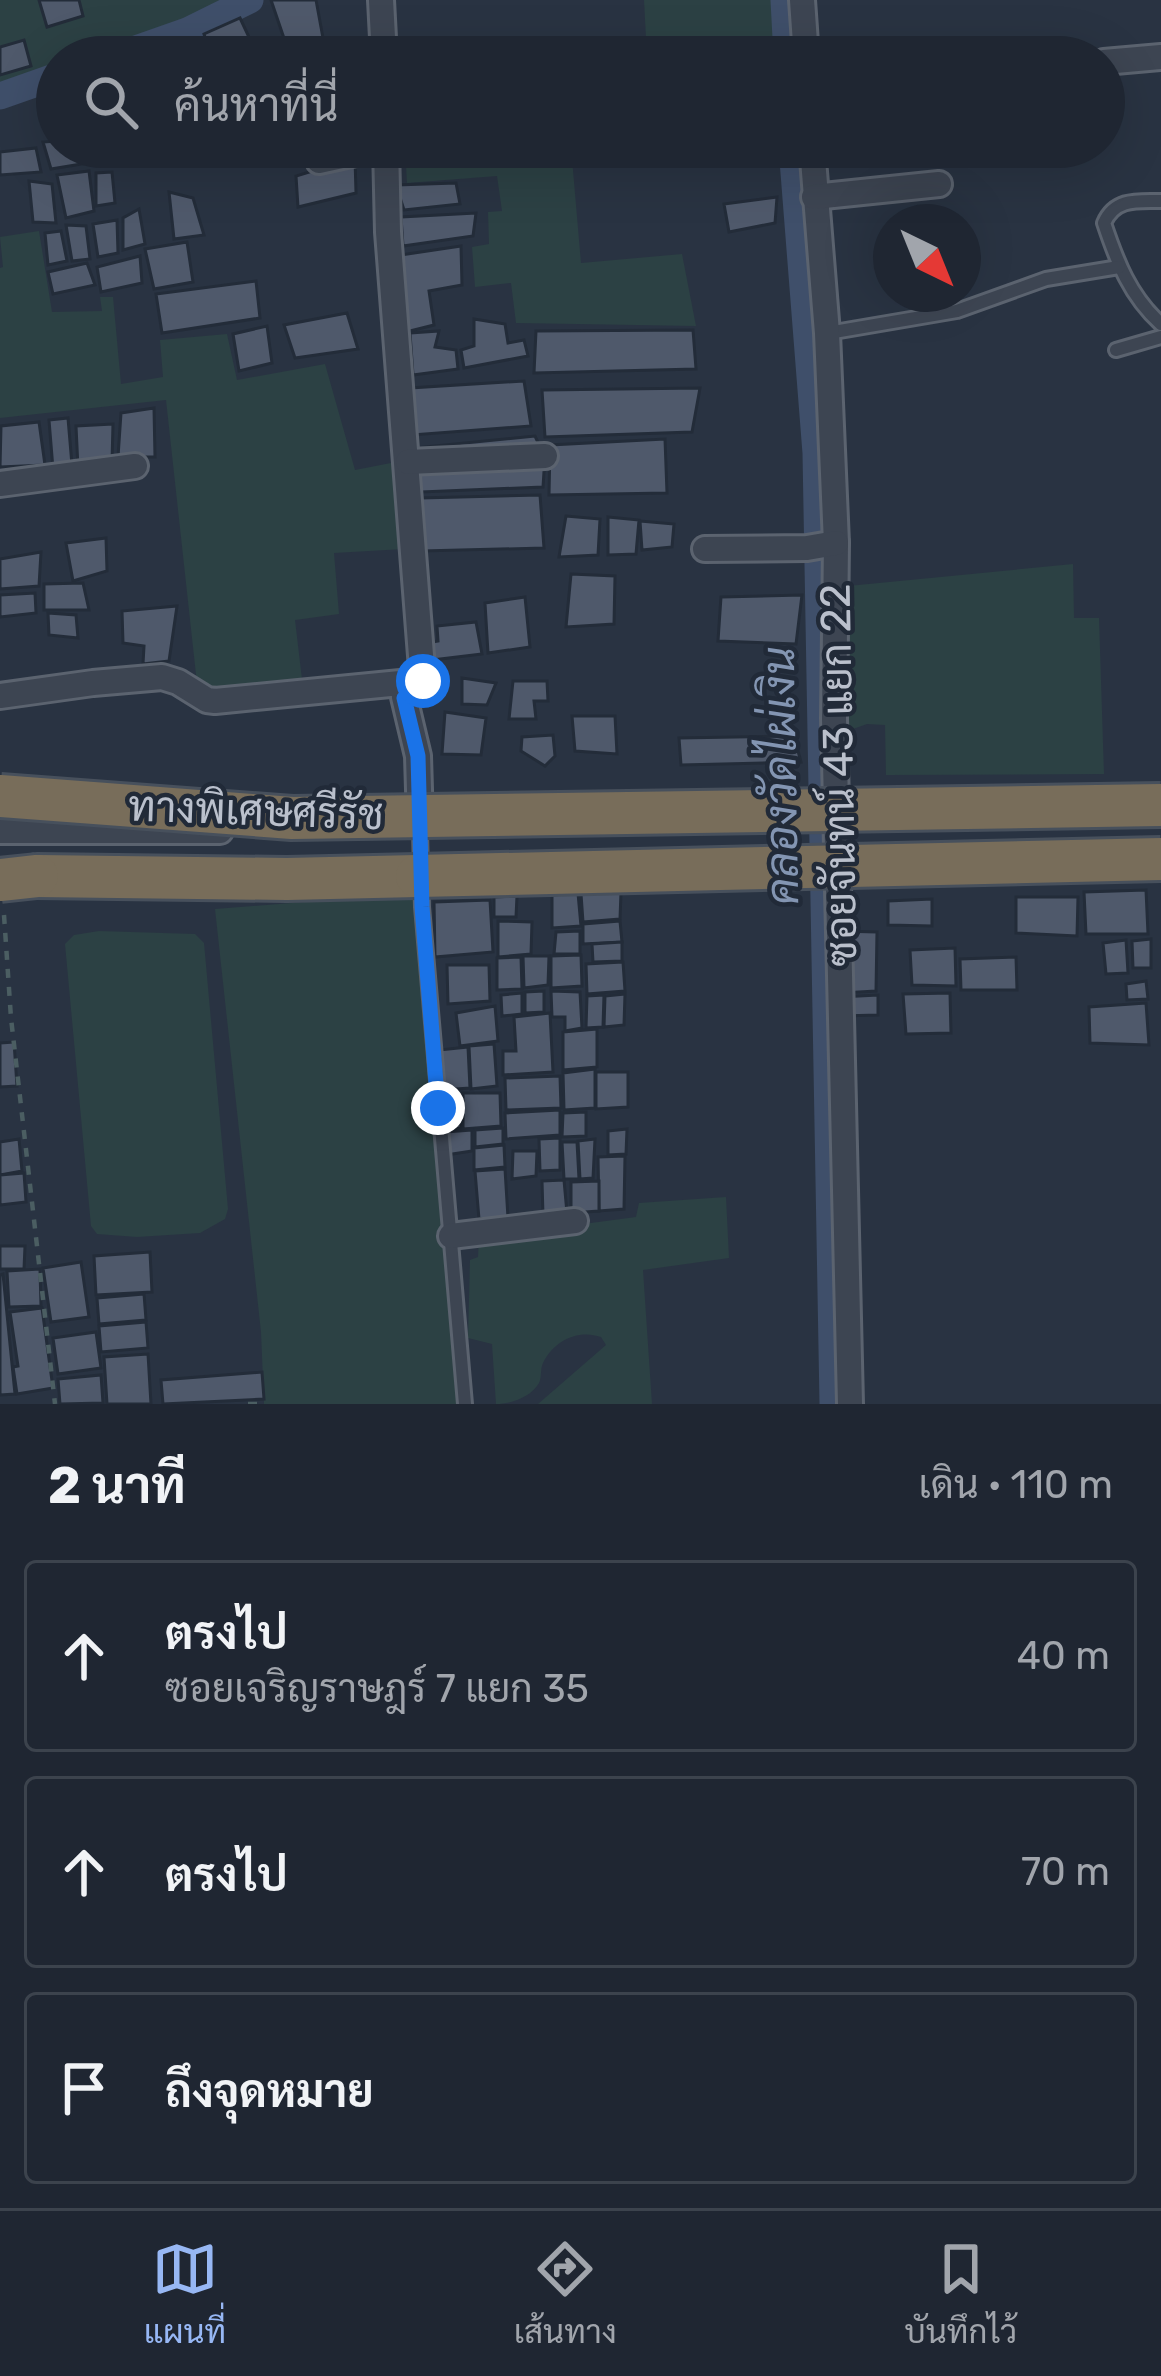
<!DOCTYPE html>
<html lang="th">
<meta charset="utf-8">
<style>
:root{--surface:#1f2632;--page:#272e3a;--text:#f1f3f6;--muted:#a1a5ac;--line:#3c434d;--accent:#97b7f4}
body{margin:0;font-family:Rubik,Sarabun,sans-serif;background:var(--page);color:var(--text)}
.compass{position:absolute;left:873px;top:204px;width:108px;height:108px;border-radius:50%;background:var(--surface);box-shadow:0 12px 48px #0002;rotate:137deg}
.stop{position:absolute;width:36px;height:36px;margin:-27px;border:9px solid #1a73e8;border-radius:50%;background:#fff}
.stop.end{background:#1a73e8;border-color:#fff;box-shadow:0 3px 12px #0008}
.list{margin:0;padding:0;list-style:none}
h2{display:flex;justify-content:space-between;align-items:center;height:156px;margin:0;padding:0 48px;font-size:51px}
h2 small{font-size:39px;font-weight:400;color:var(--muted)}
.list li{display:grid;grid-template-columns:78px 1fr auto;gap:36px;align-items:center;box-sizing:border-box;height:192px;margin:0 24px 24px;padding:0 24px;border:3px solid var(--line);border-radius:12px}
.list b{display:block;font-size:45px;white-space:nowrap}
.list p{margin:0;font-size:39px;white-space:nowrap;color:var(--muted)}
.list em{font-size:39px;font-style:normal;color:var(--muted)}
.icon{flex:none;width:66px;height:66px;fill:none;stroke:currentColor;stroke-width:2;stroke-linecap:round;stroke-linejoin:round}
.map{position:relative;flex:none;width:1161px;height:1404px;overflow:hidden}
.search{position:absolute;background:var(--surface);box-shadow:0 12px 48px #0002;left:36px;right:36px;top:36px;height:132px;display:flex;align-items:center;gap:30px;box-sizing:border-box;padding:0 42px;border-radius:66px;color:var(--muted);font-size:45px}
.sheet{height:804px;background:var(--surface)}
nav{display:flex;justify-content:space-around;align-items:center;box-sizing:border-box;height:168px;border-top:3px solid var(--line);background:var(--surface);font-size:33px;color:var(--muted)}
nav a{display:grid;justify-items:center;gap:6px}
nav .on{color:var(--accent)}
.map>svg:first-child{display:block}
.green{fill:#2c4144}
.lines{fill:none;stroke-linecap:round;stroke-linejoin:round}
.canal{stroke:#3f4f6a;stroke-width:27}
.building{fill:#4f596b;stroke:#232c39;stroke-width:3}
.lane-casing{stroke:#5b636f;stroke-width:18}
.street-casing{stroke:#5b636f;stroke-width:30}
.highway-casing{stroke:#47505c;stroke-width:48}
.path{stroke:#4b5e62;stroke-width:4.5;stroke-dasharray:9 9;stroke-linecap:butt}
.lane{stroke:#3d4552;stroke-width:12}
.street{stroke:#3d4552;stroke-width:24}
.highway{stroke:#786d5a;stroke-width:42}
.highway-bridge-casing{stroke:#47505c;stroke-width:48;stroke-linecap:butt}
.highway-bridge{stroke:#786d5a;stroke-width:42}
.route{stroke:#1a73e8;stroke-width:15}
.labels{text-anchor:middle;stroke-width:9;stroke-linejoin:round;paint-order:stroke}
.street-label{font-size:42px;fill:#bac0cc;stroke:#212a38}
.water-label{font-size:45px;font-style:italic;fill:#8395b2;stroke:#212a38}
</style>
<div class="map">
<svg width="1161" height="1404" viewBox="0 0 1161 1404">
<rect width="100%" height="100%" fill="#293342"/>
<g class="green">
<path d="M0 0H220C171 27 114 57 57 57V67L0 87Z"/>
<path d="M644 0H792L797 57H647Z"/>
<path d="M405 147H571L581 263 682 254 696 326 516 323 511 283 475 287 472 247 489 244 488 212 502 211 497 176 407 183Z"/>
<path d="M39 231 52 312 102 311 100 297H113L121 384 163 377 160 340 227 334 237 380 325 364 355 470 401 461 404 549 334 553 339 614 295 620 303 688 199 702 166 400 0 418V268L3 267 0 237Z"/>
<path d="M1073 564 1074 618H1099L1104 774 886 775 885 725 867 724 839 734V593L848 586Z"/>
<path d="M416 893 459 1404H264L261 1332 215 909Z"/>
<path d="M99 931 195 934 204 943 228 1209 225 1219 200 1233 137 1237 97 1234 91 1226 65 944 74 935Z"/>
<path d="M726 1197 729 1258 643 1270 652 1404H538L606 1345 601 1337C579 1329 554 1340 543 1363 540 1369 542 1377 539 1383 531 1397 511 1404 496 1404L492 1344 468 1338 470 1260 478 1257 479 1238 636 1217 639 1203Z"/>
</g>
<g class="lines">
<g class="canal">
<path d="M784 0 787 57"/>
<path d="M113 57 187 31 250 0"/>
<path d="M0 96 57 76"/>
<path d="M792 147 816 453 833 1404"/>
</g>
</g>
<g class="building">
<path d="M39 0H79L83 16 47 27Z"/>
<path d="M271 0H316L323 38 288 50Z"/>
<path d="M240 18 256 52 241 57H211L204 34Z"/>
<path d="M24 40 31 66 0 75V47Z"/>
<path d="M57 141V147H105L106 160 51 169 43 142Z"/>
<path d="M36 148 41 172 0 175V152Z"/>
<path d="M355 158 356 193 298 207 296 176Z"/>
<path d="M89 171 94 211 66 218 57 175Z"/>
<path d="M112 172 115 203 96 206V173Z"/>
<path d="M29 181 52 184 56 223 33 222Z"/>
<path d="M456 183 460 204 404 210 396 185Z"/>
<path d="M169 192 193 198 204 235 174 239Z"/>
<path d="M777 197 775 223 729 232 724 204Z"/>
<path d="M139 209 145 244 123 250V218Z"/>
<path d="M476 213 473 236 403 246 401 217Z"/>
<path d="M117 220 118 253 98 257 93 224Z"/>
<path d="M66 225 86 226 90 259 72 261Z"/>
<path d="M61 231 67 261 48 265 45 233Z"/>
<path d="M187 242 193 282 154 289 145 249Z"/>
<path d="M461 246 462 285 429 291 434 325 406 332 394 256Z"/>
<path d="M140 256 142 283 101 292 97 267Z"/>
<path d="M87 263 95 285 53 294 48 272Z"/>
<path d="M256 281 260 318 162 333 156 294Z"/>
<path d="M347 313 358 349 295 358 284 325Z"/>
<path d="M474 319 505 324 508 343 524 340 528 356 464 368 461 350 474 346Z"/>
<path d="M267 326 272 363 239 371 233 334Z"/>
<path d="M693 330 696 369 534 373 536 331Z"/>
<path d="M439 331 435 347 456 350 458 369 413 375 410 333Z"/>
<path d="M524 381 531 426 412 435 410 388Z"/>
<path d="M700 388 692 432 545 437 542 390Z"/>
<path d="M154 408 155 457H118L121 413Z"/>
<path d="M68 418 72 465 53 469 49 420Z"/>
<path d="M39 422 45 465 0 467 1 426Z"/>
<path d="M113 424 112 462 78 468 76 426Z"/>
<path d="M535 436 541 449 415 456 414 448Z"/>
<path d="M665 439 667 493 549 495 550 445Z"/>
<path d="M545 456 543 487 421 492 419 467Z"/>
<path d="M540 495 544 548 421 551 420 498Z"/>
<path d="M566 516 600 519 598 555 559 557Z"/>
<path d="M608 517 639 520 636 554 608 555Z"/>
<path d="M640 521 674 524 672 547 642 550Z"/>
<path d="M106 538 107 571 73 581 66 543Z"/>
<path d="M41 552 39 586 0 589V559Z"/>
<path d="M571 574 615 576 614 624 566 627Z"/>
<path d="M83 583 89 610H44V584Z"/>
<path d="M35 593 36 613 0 617V595Z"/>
<path d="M802 595 796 644 718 641 721 597Z"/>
<path d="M525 597 530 647 488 653 485 603Z"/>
<path d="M177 606 169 661 143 664 144 646 123 643 122 611Z"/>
<path d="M48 613 76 615 78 638 49 635Z"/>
<path d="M476 622 482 654 432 660 427 643 438 641 437 626Z"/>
<path d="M462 678 496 683 487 705 462 704Z"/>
<path d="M513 681H547L548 701H534L536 719H509Z"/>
<path d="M445 712 486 718 481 755 442 754Z"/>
<path d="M572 716H615L617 754 575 751Z"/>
<path d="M553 735 555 756 545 766 521 751 522 737Z"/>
<path d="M794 736 801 762 681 765 679 738Z"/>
<path d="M1146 890 1148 934H1086L1084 892Z"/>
<path d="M621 892 620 919 583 922 581 894Z"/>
<path d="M578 893 581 926 552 928V895Z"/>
<path d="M517 896 516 917H494V897Z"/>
<path d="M1016 897H1078L1077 936 1016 933Z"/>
<path d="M932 899V926L888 925V901Z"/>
<path d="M490 900 493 952 435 957 434 902Z"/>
<path d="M498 921 532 922 531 954 498 957Z"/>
<path d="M620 921 622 942 583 944V924Z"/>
<path d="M580 931V954H554L556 932Z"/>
<path d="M839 931 877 932 876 991 842 993Z"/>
<path d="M1151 939V968H1133L1132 941Z"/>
<path d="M1126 940 1128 973 1106 974 1103 943Z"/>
<path d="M622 942V961L593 962 592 944Z"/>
<path d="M955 948 956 986 912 985 910 950Z"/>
<path d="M581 955 582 986 551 988V956Z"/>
<path d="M523 956H549L548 985 524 988Z"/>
<path d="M521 957 522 989 497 990V958Z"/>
<path d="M1016 957 1017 990H961L960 959Z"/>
<path d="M623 962 625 991 587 994 586 964Z"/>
<path d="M447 965H489L490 1001 448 1004Z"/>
<path d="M1146 981 1148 999 1127 1000 1126 984Z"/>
<path d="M544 991V1012L525 1013V992Z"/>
<path d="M551 991 580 992 582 1028 565 1031V1017H552Z"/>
<path d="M522 993V1014L502 1016 501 995Z"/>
<path d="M950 993 951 1033 906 1034 903 994Z"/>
<path d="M625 994 624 1025 604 1027 605 996Z"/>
<path d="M604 995 603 1027 586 1028 587 996Z"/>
<path d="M878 995V1015L840 1016V997Z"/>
<path d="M1146 1003 1149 1045 1090 1043 1089 1007Z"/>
<path d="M495 1006 498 1041 460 1046 456 1013Z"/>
<path d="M550 1013 553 1072 503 1075V1051H516L514 1017Z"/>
<path d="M597 1029V1067L563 1070V1032Z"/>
<path d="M14 1042 17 1086 0 1087V1043Z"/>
<path d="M494 1044 497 1086 471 1089 469 1046Z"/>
<path d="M468 1047 470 1088 442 1090 439 1050Z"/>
<path d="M595 1069V1108L564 1110 563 1073Z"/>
<path d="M596 1072H628V1107L596 1109Z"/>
<path d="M560 1076 561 1108 506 1110 505 1078Z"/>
<path d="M442 1093 460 1094 461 1128 443 1131Z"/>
<path d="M463 1093H500L501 1126 463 1129Z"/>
<path d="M560 1110V1135L506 1139 505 1113Z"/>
<path d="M586 1112V1136L562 1137 563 1113Z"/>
<path d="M503 1128V1144L475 1147V1130Z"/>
<path d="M627 1129 626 1154 608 1155V1131Z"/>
<path d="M472 1130V1151L446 1155 445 1132Z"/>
<path d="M560 1138V1170L540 1171 539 1139Z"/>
<path d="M19 1139 22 1171 0 1175V1142Z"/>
<path d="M595 1139 593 1178 580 1179 578 1141Z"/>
<path d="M562 1142H577L579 1179H564Z"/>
<path d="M504 1145 505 1167 474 1170V1148Z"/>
<path d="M513 1151H537L536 1176 512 1179Z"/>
<path d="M625 1156 624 1209 599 1211 598 1157Z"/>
<path d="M505 1169 508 1218 479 1219 475 1171Z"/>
<path d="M24 1173 26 1202 0 1205V1175Z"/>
<path d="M564 1180 567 1213 543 1216 542 1181Z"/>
<path d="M599 1181V1211L571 1213V1182Z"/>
<path d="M0 1246H25L24 1269H0Z"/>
<path d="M150 1252 152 1292 96 1295 94 1256Z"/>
<path d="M81 1262 89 1317 51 1322 43 1268Z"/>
<path d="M40 1269 41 1306 9 1307 7 1271Z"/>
<path d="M3 1274 15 1394 0 1395V1275Z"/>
<path d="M144 1294 146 1320 99 1324 97 1298Z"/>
<path d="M42 1308 53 1388 17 1394 13 1367 18 1366 10 1312Z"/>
<path d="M146 1322 148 1348 101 1352 99 1326Z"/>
<path d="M96 1332 101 1368 58 1374 53 1338Z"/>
<path d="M148 1354 151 1404H107L104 1357Z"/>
<path d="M262 1372 264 1399 163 1404 161 1380Z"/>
<path d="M101 1375 103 1403 60 1404 58 1379Z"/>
</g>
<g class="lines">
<g class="lane-casing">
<g id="lane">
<path d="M1161 201C1137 201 1115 198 1104 223 1117 262 1130 296 1161 324"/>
<path d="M828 333 957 311 1046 279 1119 267"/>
<path d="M1116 350 1161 337"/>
<path d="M420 832 422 907 465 1404"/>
</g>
</g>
<g class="street-casing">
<g id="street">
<path d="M381 0 384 57"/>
<path d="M802 0 806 57"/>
<path d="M1104 62 1161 57"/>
<path d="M386 147 388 232 423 681 404 697 418 756 420 823"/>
<path d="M812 147 827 333 836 543 834 718 850 1404"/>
<path d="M319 161 383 147"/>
<path d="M814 197 939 184"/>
<path d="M408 462 545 456"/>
<path d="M0 484 135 466"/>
<path d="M705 549 807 548 836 543"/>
<path d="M0 696 93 683 162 677 178 682 207 700 215 701 421 681"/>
<path d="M0 831H220"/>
<path d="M451 1236 575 1221"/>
</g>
</g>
<g class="highway-casing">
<path id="highway" d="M37 876 287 879 417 876"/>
</g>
<g class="path">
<path d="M4 915 11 1018 55 1404"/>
<path d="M248 1404H257"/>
</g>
<use href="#lane" class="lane"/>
<use href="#street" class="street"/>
<use href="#highway" class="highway"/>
<g class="highway-bridge-casing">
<g id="highway-bridge">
<path d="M0 796 292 818 1161 805"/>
<path d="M417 876 1161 859"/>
<path d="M0 880 37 876"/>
</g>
</g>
<use href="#highway-bridge" class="highway-bridge"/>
</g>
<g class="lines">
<path class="route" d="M423 681 404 698 418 756 422 907 438 1108"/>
</g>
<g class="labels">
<g class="street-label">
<text transform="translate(838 775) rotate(-91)" y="15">ซอยจันทน์ 43 แยก 22</text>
<text transform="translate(256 810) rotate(2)" y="15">ทางพิเศษศรีรัช</text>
</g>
<g class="water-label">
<text transform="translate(780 776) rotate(-91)" y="16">คลองวัดไผ่เงิน</text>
</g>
</g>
</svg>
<svg class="compass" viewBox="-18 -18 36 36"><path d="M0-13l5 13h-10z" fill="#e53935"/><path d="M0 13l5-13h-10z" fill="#a1a5ac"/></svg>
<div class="stop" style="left:423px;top:681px"></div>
<div class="stop end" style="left:438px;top:1108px"></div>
<div class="search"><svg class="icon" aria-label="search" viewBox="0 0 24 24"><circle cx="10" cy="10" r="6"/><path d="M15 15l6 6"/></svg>ค้นหาที่นี่</div>
</div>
<section class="sheet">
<h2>2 นาที<small>เดิน · 110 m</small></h2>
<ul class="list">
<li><svg class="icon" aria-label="ahead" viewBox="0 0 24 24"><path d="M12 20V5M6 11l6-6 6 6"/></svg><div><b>ตรงไป</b><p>ซอยเจริญราษฎร์ 7 แยก 35</p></div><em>40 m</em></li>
<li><svg class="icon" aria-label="ahead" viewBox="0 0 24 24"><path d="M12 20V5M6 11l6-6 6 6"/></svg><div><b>ตรงไป</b></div><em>70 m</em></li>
<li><svg class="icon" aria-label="arrive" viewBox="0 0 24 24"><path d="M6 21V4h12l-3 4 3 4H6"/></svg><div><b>ถึงจุดหมาย</b></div></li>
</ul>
</section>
<nav>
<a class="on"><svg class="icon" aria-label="map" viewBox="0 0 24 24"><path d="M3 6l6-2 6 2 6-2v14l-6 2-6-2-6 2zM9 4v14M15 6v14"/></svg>แผนที่</a>
<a><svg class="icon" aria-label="directions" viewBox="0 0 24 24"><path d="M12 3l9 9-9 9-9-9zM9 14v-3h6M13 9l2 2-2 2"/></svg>เส้นทาง</a>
<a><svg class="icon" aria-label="saved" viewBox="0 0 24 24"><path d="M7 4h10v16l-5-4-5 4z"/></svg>บันทึกไว้</a>
</nav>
